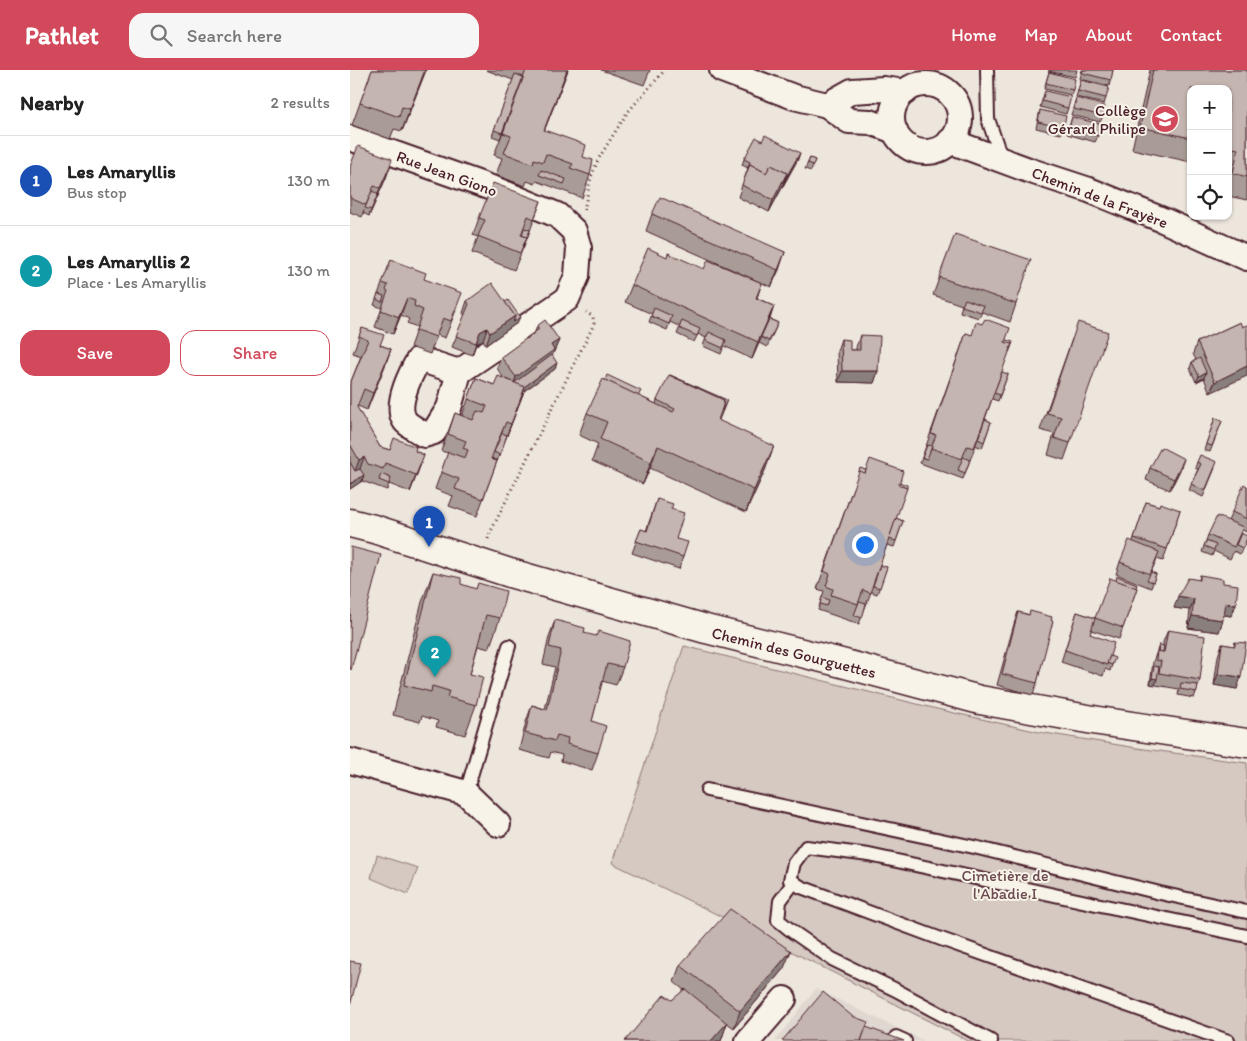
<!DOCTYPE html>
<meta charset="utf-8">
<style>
:root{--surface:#fff;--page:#f6f6f6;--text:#222;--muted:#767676;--line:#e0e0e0;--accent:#d1495b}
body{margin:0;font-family:Itim,sans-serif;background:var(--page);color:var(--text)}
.controls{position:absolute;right:15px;top:15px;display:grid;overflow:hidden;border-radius:10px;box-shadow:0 1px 4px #0004}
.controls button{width:45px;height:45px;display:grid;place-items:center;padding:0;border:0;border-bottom:1px solid var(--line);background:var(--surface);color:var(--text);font:25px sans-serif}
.you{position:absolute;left:514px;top:474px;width:18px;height:18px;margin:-12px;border:4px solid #fff;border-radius:50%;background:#1a73e8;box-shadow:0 0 0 8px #1a73e833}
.badge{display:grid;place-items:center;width:32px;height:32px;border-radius:50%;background:var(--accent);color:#fff;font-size:16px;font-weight:700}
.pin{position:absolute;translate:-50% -41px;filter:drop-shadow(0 1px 2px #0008)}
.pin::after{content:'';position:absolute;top:26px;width:18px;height:15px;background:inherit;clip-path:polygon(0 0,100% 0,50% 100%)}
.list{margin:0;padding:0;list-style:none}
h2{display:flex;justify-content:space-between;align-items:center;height:65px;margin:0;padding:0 20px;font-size:21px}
h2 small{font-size:16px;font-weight:400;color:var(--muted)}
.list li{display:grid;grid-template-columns:32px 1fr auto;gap:15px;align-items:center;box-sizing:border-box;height:90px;padding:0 20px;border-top:1px solid var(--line)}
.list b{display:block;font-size:19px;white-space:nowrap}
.list p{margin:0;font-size:16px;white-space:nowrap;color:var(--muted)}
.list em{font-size:16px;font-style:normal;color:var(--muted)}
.actions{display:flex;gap:10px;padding:15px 20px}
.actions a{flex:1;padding:11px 0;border:1px solid var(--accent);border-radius:15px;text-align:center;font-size:18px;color:var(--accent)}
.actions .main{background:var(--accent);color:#fff}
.icon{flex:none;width:28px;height:28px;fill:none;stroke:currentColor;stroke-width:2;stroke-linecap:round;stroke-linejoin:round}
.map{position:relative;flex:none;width:897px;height:971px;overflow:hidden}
header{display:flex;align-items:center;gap:30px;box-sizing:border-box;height:70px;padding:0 25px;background:var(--accent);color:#fff}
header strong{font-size:24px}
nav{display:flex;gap:28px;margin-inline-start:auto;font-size:18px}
.search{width:350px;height:45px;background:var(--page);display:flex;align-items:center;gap:12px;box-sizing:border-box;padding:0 18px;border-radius:15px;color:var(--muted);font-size:19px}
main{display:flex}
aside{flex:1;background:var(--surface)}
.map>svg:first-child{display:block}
.built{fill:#e0d7d0}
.green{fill:#d5c9c2;stroke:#907476}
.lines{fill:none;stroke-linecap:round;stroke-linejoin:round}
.service-casing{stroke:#4a1f2b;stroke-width:16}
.minor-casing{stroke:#4a1f2b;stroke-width:28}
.secondary-casing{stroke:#4a1f2b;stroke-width:31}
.path{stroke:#4a1f2b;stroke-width:3;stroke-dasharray:1 4;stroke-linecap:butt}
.service{stroke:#f7f3e8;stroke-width:12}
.minor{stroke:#f7f3e8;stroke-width:24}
.secondary{stroke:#f7f3e8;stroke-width:28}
.wall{fill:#a99c97;stroke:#4a1f2b}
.shaded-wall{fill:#897f7b;stroke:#4a1f2b}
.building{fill:#c4b5b0;stroke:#4a1f2b}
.labels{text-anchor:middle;stroke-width:4;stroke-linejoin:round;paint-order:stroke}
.poi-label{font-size:16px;fill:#4a1f2b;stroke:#f7f3e8;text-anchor:end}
.street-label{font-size:16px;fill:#4a1f2b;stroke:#f7f3e8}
.park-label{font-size:16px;fill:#6d4a51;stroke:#f7f3e8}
</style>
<header>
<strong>Pathlet</strong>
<div class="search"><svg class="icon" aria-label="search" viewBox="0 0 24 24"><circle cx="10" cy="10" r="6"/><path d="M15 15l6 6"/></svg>Search here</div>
<nav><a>Home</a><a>Map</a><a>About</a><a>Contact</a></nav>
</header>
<main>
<aside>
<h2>Nearby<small>2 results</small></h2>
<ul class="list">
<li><span class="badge" style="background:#1a4fb4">1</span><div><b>Les Amaryllis</b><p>Bus stop</p></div><em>130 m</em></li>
<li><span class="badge" style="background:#0f9aa8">2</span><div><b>Les Amaryllis 2</b><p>Place · Les Amaryllis</p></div><em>130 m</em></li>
</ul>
<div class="actions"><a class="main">Save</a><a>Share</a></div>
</aside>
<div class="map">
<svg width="897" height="971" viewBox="0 0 897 971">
<rect width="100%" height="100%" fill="#ece6dd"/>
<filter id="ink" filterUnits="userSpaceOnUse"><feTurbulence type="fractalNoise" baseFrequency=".02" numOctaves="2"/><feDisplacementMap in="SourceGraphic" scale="10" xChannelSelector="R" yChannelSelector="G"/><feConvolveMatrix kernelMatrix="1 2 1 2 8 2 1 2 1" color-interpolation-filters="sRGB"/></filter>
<g filter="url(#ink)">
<path class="built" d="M466 919 574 971H425Z"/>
<g class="green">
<path d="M334 576 587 639 689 662 787 678 897 693V971H618L403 862 262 793Z"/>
<path d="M27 785 68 798 58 824 21 808Z"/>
</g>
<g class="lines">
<g class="service-casing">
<g id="service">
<path d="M637 0 638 49 652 90"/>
<path d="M357 720 624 777 810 823 897 842"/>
<path d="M116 723 159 576"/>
<path d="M444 812 430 831 428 850 443 862 482 889 544 919 641 971"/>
<path d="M546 967 555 971"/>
<path d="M878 971 591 869 451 817 440 810 444 793 456 777 519 785 746 834 897 866"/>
</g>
</g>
<g class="minor-casing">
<g id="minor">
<path d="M372 0 444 27 477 35 499 51 520 52 545 61"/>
<circle cx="576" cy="48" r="34"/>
<path d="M477 35 502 21 534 19 555 22"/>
<path d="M0 68 147 120 207 145 224 161 229 178 227 206 217 229 109 302 99 338 84 362 74 365C69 361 58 355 55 351 44 335 61 303 69 289L109 302"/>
<path d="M600 71 681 101 739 120 813 150 897 188"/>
<path d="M0 691 116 723 148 754"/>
<path d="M398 971 434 929"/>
</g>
</g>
<g class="secondary-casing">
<path id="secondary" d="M0 453 24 459 160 503 356 559 484 591 630 630 749 651 897 673"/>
</g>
<g class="path">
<path d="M234 140 241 107 249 88 277 43 315 0"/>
<path d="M138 469 140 463 244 254 243 247 236 242"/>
</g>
<use href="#service" class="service"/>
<use href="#minor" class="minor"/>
<use href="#secondary" class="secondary"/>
</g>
<g class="wall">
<path d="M22 0H76L52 61 44 59 40 69 2 55Z"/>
<path d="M136 0H218L194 60 233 87 240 105 232 128 187 111 185 114 177 111 175 116 146 105 152 88 144 85 158 49 150 69 142 66 163 10Z"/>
<path d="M251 0H300L294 15Z"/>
<path d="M699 0H727L725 7 698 1Z"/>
<path d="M732 0H763L759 16 730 9Z"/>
<path d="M800 0H897V130L878 126V109L880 101H878V19H841V92L782 79Z"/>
<path d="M699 2 723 20 721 25 694 19Z"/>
<path d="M731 10 756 28 754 34 726 27Z"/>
<path d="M695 21 718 38 716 44 690 37Z"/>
<path d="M726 28 753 46 750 52 721 45Z"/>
<path d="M690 40 713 58 711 64 686 58Z"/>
<path d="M722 47 748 66 745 72 717 64Z"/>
<path d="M412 71 448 89 419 142 402 133 401 134 388 127 398 98 392 95 394 89Z"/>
<path d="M460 88 465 90 461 101 455 99Z"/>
<path d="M40 96 36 108 19 146 13 143 14 140 12 147 0 142V97Z"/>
<path d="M191 131 178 166 164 200 122 183 128 167 123 165 129 148Z"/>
<path d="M302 144 435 182 421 217 296 161Z"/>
<path d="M599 181 666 234 660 252 632 242 629 248 610 242 612 235 583 225Z"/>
<path d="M317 187 354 199 412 213 407 228 424 236 420 249 428 253 417 277 409 273 410 270 402 289 374 276 371 284 353 276 356 268 348 264 344 272 327 264 330 257 320 252 317 260 299 252 302 244 275 232 282 215Z"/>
<path d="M41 190 74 209 106 240 95 268 87 265 80 284 60 277 67 257 57 253 59 249 51 245 43 264 25 257 32 238 24 235Z"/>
<path d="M117 231 167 253 136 275 133 270 126 274 122 285 102 277 115 246 113 243Z"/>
<path d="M890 252 860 323 854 308 846 312 840 298 842 292 846 290 843 284 847 272Z"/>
<path d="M187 256 209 270 204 281 203 282 202 285 205 299 174 321 147 391 142 388V389L147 391 127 446 99 436 103 426 85 419 98 383 91 381 105 343 112 346 126 308 144 315 154 309 147 298 151 287 175 270 176 268 185 262Z"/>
<path d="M12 258 30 275 41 279 17 340 8 336 7 338 30 377 40 380 65 381 74 385 60 422 39 414 37 420 12 411 0 419V314L11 286 3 283Z"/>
<path d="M616 263 621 265 656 270 645 321 658 304 648 331 642 329 635 349 641 352 632 378 625 375 630 363 613 409 570 393Z"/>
<path d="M510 265 528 301 524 313 488 312 487 281 491 269 500 280H506V277Z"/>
<path d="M722 269 720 373 714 390 698 385 704 364 690 360Z"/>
<path d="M289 326 306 334 307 330H377L369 350 416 398 396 442 300 398 293 414 242 391 248 374 229 365 237 343Z"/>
<path d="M865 348 872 351 860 382 854 380Z"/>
<path d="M847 392 865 398 853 427 839 420 848 399 845 398Z"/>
<path d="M800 398 830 400 820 420 796 410Z"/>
<path d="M549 412 546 448 553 451 544 477 537 475 529 497H537L527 524 521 522 509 554 468 540 474 521 467 519 503 418Z"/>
<path d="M897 416V462L892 460 891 463 897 468 890 484 884 481 880 489 864 481 862 486 852 482 858 465 878 451 882 442Z"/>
<path d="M307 429 321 439 326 469 333 487 329 499 282 483 291 459 296 461Z"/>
<path d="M796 432 809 436 830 440 813 491 807 489 801 502 806 504 801 518 766 504 770 492 783 471Z"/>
<path d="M83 502 111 514 150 548 139 579 128 576 120 604 126 635 115 665 86 657 88 651 72 646 70 652 43 645 72 532Z"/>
<path d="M850 505 873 513 886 534 881 546 874 545 869 562 838 558 840 540 824 538 849 510Z"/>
<path d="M786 518H787L769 569 741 560 740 564 760 586 762 595 760 601 755 599 753 606 711 592 727 542 745 548Z"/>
<path d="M668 542 701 550 687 613 683 625 647 615 664 554Z"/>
<path d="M205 550 234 563 273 597 266 615 252 611 242 651 248 683 242 700 211 691 212 685 201 682 199 688 169 680 176 652 182 635 195 639 205 597 193 594 199 567Z"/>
<path d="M818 560 850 610 844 628 828 625 829 619 800 614 803 592 807 581 809 575 813 576V572Z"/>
<path d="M885 572 887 619 864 615 868 586 872 574 884 576Z"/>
<path d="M330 895 434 898 384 958 377 953 371 971H275L334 920 324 912Z"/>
</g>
<g class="shaded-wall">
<path d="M75 0H76L52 61 60 39Z"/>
<path d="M217 0H218L186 82 194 60Z"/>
<path d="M450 83 448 89 433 115 435 109Z"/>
<path d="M40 96 36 108 19 146 30 118Z"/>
<path d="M437 103 433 115 419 142 423 130Z"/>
<path d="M435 182 429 200 421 217 428 200Z"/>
<path d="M57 228 51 245 43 264 49 247Z"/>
<path d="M424 236 418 253 402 289 408 272Z"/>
<path d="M165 246 170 247 167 253 136 275 140 263Z"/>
<path d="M137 258 133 270 126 274 122 285 130 262Z"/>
<path d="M209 270 200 291 164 313 166 307 201 275Z"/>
<path d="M41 279 35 296 17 340 23 323Z"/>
<path d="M207 293 205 299 174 321 147 391 174 321 169 320Z"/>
<path d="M897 296V306L860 323 865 312Z"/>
<path d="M492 301H528L524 313 488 312Z"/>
<path d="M856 302 854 308 846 312 849 306Z"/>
<path d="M308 376 300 398 293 414 301 392Z"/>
<path d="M424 376 416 398 396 442 404 420Z"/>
<path d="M74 385 68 402 60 422 66 405Z"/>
<path d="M14 387 8 405 3 407 9 390Z"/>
<path d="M834 389 830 400 820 420 824 409Z"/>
<path d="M14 405 12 411 0 419V414Z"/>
<path d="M828 526 844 529 840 540 824 538Z"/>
<path d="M876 533 886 534 881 546 871 544Z"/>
<path d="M842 546 873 550 869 562 838 558Z"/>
<path d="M868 604 891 607 887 619 864 615Z"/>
<path d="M802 608 807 609 805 615 800 614Z"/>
<path d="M441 881 434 898 384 958 390 941Z"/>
<path d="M377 953 371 971H361Z"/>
</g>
<g class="building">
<path d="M22 0H75L60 39 52 37 49 47 10 33Z"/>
<path d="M176 0H217L194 60 236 75 233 87 243 90 240 105 220 98 223 94 196 84 193 92 184 89 183 94 154 83 161 66 153 63Z"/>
<path d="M733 0H763L761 10 732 3Z"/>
<path d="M803 0H897V107L883 103 888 79 878 77V19H841V68L790 57Z"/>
<path d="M699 2 725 9 723 20 696 13Z"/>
<path d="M165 4 173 7 152 63 144 60Z"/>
<path d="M731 10 759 17 756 28 728 21Z"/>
<path d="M695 21 721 27 718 38 692 31Z"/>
<path d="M726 28 755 36 753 46 724 39Z"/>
<path d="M690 40 716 46 713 58 688 52Z"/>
<path d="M722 47 750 54 748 66 719 59Z"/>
<path d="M415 65 450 83 435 109 437 103 421 95 416 103 400 94 398 100 397 99 400 92 394 89 406 67 412 71Z"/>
<path d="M8 76 42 89 40 96 30 118 24 116 16 135 0 128V97Z"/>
<path d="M460 88 465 90 463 95 458 93Z"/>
<path d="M400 94 416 103 421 95 437 103 423 130 406 121V123L392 115Z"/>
<path d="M191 100 216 109 214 114 189 105Z"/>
<path d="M143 113 191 131 184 149 178 146 171 165 177 167 170 183 128 166 135 150 129 148Z"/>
<path d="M22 121 28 124 21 140 15 138Z"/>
<path d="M310 127 435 182 428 200 302 144Z"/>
<path d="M174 158 180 160 173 178 177 167 172 165Z"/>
<path d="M605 164 681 190 666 234 589 207Z"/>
<path d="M298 178 317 187 318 183 354 199 358 190 412 213 406 228 424 236 408 272 282 215Z"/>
<path d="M41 190 76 203 74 209 112 223 101 251 93 248 86 267 66 260 73 240 64 236 65 231 57 228 49 247 31 240 38 221 36 220 38 215 32 213Z"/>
<path d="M142 213 165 246 140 263 137 258 130 262 126 273 106 266 119 234 117 231Z"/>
<path d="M28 224 34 226 32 232 26 229Z"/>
<path d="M615 229 634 236 631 242 612 236Z"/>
<path d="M158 230 170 247 163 252 165 246 155 232Z"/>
<path d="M304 238 322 246 319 254 301 246Z"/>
<path d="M419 249 428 253 419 271 411 267Z"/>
<path d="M635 249 660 258 655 272 662 274 624 378 617 376 612 389 581 378 586 365 581 364 616 263 622 265 626 252 632 254Z"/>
<path d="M195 250 209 270 201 275 204 280 166 307 151 287 189 259 187 256Z"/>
<path d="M332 251 350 259 347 266 329 258Z"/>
<path d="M728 252 758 262 720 373 704 368 711 347 697 343Z"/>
<path d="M890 252 892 257 897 255V296L865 312 847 272Z"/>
<path d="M12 258 34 265 30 275 41 279 23 323 14 319 7 337 30 377 40 380 44 368 66 377 65 381 74 385 66 405 35 393 33 399 18 394 14 387 9 390 0 374V314L18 270 9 266Z"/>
<path d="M185 262 177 269 176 268Z"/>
<path d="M359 262 376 270 373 278 355 270Z"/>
<path d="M510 265 530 266 528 301H492L491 269 500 270V280H510Z"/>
<path d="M656 270 663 272 659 282 662 274 655 272Z"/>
<path d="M202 285 207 293 174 317 164 313Z"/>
<path d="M850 288 856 302 849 306 842 292Z"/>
<path d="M652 302 658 304 650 325 644 323Z"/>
<path d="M257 305 291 321 288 326 255 310Z"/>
<path d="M319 305 374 330 373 336 368 350 424 376 404 420 308 376 301 392 250 369 257 352 237 343 253 309 323 342 325 339 307 330Z"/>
<path d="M320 305 377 330 372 341 374 330Z"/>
<path d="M148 306 175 317 161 354 156 352 148 371 141 389 147 391 133 429 105 419 109 409 91 402 98 382 115 388 118 380 113 378 116 371 98 364 105 343 123 350 127 341 134 343 137 336 118 329 126 308 144 315Z"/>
<path d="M865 348 872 351 862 376 856 374Z"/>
<path d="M635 349 641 352 634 372 628 369Z"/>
<path d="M152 363 157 365 150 385 144 382Z"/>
<path d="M577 375 582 376 577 389 572 388Z"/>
<path d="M811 377 834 389 824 409 800 398Z"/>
<path d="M850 385 867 392 855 421 841 414 851 394 847 392Z"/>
<path d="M613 387 620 390 615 403 608 400Z"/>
<path d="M520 389 553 401 549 415 557 418 520 523 513 520 508 534 481 525 483 519 476 516 480 504 474 501 509 401 515 403Z"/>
<path d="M0 392 5 401 10 399 14 405 0 414Z"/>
<path d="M510 398 516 400 515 403 509 401Z"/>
<path d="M31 404 41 408 39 414 29 410Z"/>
<path d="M549 412 557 415V418L549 415Z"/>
<path d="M894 414 897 416V449L882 442Z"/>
<path d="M307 429 323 434 321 439 334 443 326 469 338 472 333 487 286 471 291 459 297 461Z"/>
<path d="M796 432 809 436 810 433 830 440 817 479 784 468Z"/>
<path d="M867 446 893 457 884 477 858 465Z"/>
<path d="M546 448 553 451 546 471 539 469Z"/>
<path d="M891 463 897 466V468L893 478 886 475Z"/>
<path d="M779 470 809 482 800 504 770 492Z"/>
<path d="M856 471 866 475 864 480 854 476Z"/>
<path d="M1 477 31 485 1 600 0 599Z"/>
<path d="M530 495 537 497 530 518 523 516Z"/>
<path d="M83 502 111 508V514L126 519 128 513 156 521 150 548 136 545 120 604 133 607 126 635 97 627 99 621 82 616 81 622 54 615Z"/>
<path d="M801 502 806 504 803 512 797 510Z"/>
<path d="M850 505 873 509V513L888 515 886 534 876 533 873 550 842 546 844 529 828 526 838 508 850 510Z"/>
<path d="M767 506 787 514 786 518 766 511Z"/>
<path d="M760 508 787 518 773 558 745 548Z"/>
<path d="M472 527 479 530 477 536 470 534Z"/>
<path d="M509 532 516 534 512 548 504 545Z"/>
<path d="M680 541 702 547 701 550 703 551 687 613 652 604 668 542 679 545Z"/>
<path d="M727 542 745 548 740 564 764 573 757 595 715 580Z"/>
<path d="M205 550 235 558 234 563 246 566 249 561 280 571 273 597 257 594 242 651 256 656 248 683 217 674 218 668 207 665 205 671 175 663 182 635 197 640 211 580 199 577Z"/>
<path d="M818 560 855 566 850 610 809 603 811 591 806 590 807 581 814 582Z"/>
<path d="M885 572 896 573 891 607 868 604 872 574 885 576Z"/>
<path d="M809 575 814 576 813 582 808 581Z"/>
<path d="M760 586 765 588 762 595 757 593Z"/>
<path d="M804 596 809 597 807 609 802 608Z"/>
<path d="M831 613 848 615 847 622 830 619Z"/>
<path d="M380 839 441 881 390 941 330 895Z"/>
<path d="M0 891 11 893 0 936Z"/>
<path d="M335 919 377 953 361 971H275L314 925 322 930Z"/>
<path d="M473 922 502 946 518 952 511 971H432Z"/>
<path d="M516 957 554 971H511Z"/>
</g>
</g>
<defs>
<g id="school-disc" transform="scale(1.4375)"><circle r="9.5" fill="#d1495b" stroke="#f7f3e8"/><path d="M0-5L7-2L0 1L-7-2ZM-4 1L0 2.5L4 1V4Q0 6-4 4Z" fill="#fff"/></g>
</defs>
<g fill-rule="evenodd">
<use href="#school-disc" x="815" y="49"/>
</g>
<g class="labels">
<g class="poi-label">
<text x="796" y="46">Collège<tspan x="796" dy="18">Gérard Philipe</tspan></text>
</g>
<g class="street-label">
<text transform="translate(97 103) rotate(20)" y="6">Rue Jean Giono</text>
<text transform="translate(750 127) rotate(21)" y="6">Chemin de la Frayère</text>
<text transform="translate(444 582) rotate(14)" y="6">Chemin des Gourguettes</text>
</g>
<g class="park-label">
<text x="655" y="811">Cimetière de<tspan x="655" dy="18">l'Abadie I</tspan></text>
</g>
</g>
</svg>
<div class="controls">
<button>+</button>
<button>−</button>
<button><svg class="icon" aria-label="locate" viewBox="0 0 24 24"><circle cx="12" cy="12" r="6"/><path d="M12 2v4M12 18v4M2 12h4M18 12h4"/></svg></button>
</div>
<div class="you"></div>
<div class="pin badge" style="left:79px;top:477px;background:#1a4fb4">1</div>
<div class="pin badge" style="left:85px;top:607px;background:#0f9aa8">2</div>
</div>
</main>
